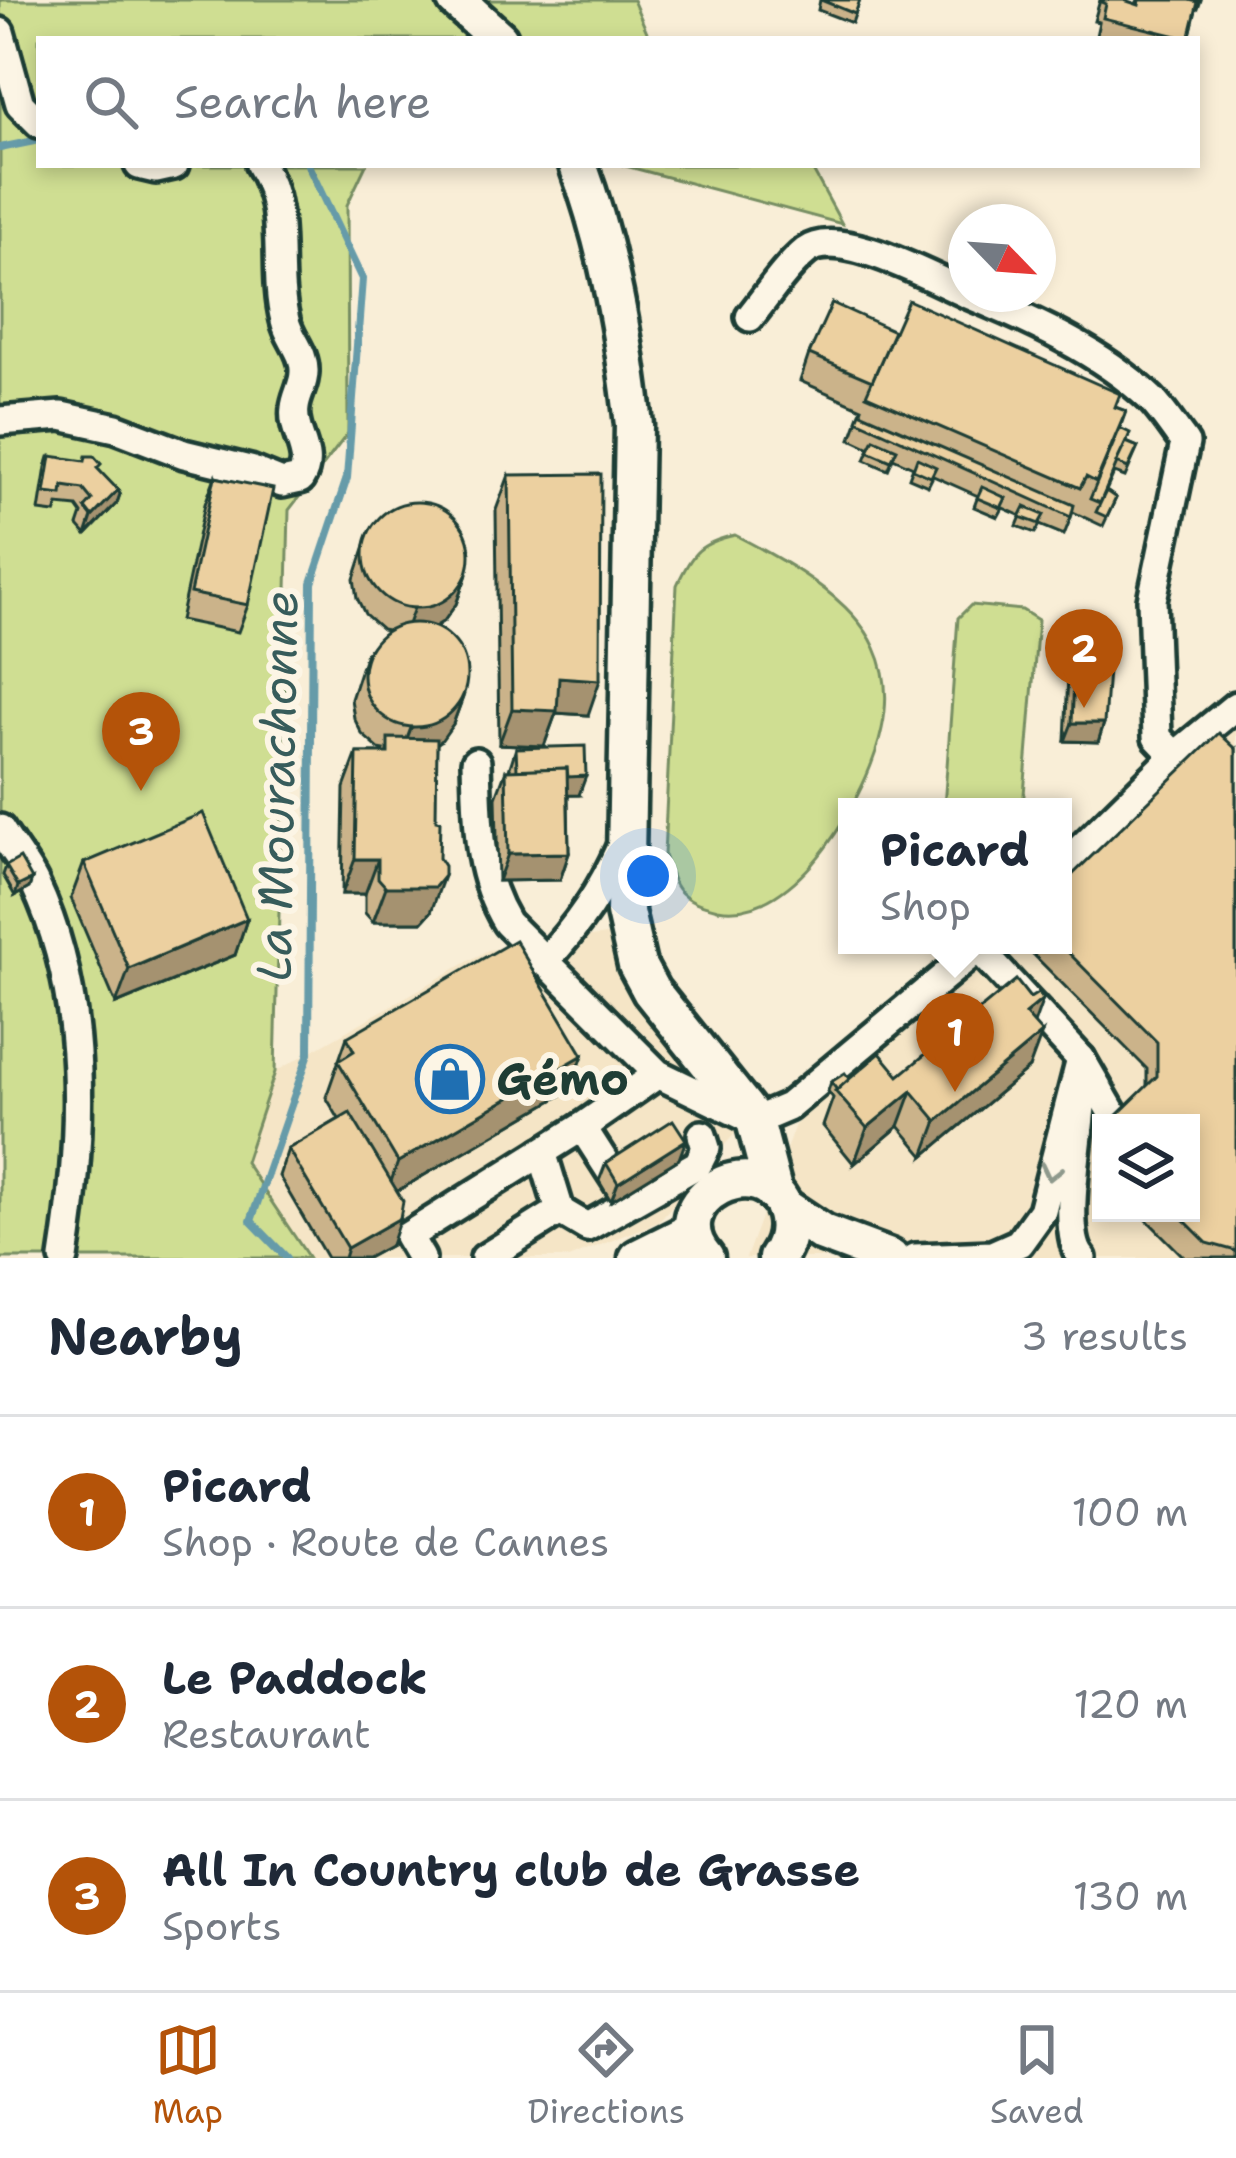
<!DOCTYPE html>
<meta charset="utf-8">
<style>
:root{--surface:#fff;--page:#f2f2f3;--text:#1f2937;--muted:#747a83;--line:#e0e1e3;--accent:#b45309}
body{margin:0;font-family:"Shantell Sans",sans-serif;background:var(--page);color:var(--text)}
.controls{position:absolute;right:36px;bottom:36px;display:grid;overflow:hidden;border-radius:0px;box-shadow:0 6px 18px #0003}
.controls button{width:108px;height:108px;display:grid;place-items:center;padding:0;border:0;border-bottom:3px solid var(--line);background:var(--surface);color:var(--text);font:60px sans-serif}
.compass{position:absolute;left:948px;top:204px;width:108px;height:108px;border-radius:50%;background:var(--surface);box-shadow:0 6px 18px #0003;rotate:115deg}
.you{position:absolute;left:648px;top:876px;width:42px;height:42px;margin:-30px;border:9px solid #fff;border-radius:50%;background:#1a73e8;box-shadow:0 0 0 18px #1a73e833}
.badge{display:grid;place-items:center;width:78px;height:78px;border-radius:50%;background:var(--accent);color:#fff;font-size:39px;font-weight:700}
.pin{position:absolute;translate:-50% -99px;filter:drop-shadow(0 3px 6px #0008)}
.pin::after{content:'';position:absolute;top:63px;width:42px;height:36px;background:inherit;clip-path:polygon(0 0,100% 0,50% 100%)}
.popup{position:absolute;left:838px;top:798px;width:234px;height:156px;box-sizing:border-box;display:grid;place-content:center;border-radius:0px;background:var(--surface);filter:drop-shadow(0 3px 9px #0005);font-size:39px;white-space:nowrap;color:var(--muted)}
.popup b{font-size:45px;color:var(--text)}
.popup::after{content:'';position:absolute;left:50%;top:100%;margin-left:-24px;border:24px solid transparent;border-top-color:var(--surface)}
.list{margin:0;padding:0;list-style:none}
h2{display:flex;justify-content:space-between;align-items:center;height:156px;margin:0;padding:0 48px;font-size:51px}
h2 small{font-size:39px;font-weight:400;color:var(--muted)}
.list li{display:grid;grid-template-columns:78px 1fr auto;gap:36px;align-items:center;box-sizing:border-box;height:192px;padding:0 48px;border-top:3px solid var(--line)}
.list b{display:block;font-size:45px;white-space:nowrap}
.list p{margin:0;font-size:39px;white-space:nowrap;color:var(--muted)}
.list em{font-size:39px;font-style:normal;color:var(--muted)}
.icon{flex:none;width:66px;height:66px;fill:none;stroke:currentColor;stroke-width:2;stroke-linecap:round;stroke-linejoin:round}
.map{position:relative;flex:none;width:1236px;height:1258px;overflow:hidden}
.search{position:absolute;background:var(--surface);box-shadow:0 6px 18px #0003;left:36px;right:36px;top:36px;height:132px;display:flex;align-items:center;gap:30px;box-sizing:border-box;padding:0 42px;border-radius:0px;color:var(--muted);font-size:45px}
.sheet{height:732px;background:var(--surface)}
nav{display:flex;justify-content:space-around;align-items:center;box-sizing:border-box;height:168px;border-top:3px solid var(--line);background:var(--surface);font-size:33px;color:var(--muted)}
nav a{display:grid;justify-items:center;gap:6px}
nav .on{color:var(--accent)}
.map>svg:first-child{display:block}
.built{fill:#f5e5c6;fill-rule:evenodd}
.green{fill:#cfde92;stroke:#778e63;stroke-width:3}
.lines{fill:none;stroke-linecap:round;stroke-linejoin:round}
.stream{stroke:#669ba9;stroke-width:8}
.minor-casing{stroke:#1f3d34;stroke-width:36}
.major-casing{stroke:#1f3d34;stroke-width:45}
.minor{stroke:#fcf5e5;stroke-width:27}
.major{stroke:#fcf5e5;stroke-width:36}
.wall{fill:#cbb38a;stroke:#1f3d34;stroke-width:3}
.shaded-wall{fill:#a59270;stroke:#1f3d34;stroke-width:3}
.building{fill:#ecd0a0;stroke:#1f3d34;stroke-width:3}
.oneway{stroke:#8e998c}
.labels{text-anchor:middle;stroke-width:12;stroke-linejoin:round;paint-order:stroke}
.poi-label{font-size:45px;font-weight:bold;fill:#1f3d34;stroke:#fcf5e5;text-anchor:start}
.water-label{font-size:48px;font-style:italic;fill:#375c5b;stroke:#fcf5e5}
</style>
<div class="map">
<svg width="1236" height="1258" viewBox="0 0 1236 1258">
<rect width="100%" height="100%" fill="#f9eed7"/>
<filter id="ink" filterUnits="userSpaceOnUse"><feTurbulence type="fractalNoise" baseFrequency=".00833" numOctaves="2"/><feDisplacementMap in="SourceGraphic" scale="24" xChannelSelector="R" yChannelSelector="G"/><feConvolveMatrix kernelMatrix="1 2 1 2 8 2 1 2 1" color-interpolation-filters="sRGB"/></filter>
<g filter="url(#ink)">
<g class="built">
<path d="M1236 729V1258H746L795 1125 996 945H1063V885ZM1101 1123H1191V1213H1101Z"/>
<path d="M622 933 757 1108 658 1222 568 1258H309L245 1162 275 1072 488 950Z"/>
</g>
<g class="green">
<path d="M0 0H633L650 39H39V165H366L347 205 348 433 289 510 275 1072 245 1162 309 1258H0Z"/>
<path d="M622 165H810L842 224Z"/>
<path d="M735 535C782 559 853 598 875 648 887 674 888 702 882 729 869 793 797 924 718 909 702 905 689 902 678 889 671 880 668 866 664 855L677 585C692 552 700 543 735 535Z"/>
<path d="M971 605 1022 610 1038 620 1023 807H944L958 618Z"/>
</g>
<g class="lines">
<g class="stream">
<path d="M0 148 39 140"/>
<path d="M287 1258 251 1221 309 1053 312 583 347 478 362 279 308 165"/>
</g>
<g class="minor-casing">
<g id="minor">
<path d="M0 32 20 104 39 123"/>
<path d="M139 165 156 169 174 165"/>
<path d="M968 294C1031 320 1100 351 1150 398 1163 411 1174 429 1185 443L1152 600 1157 737 1175 756"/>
<path d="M750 317C767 296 785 268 806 251 838 226 931 278 966 293"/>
<path d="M0 421 61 416 116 428 184 454 250 470 282 483 300 479C316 454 291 434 295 408 296 396 304 385 304 372 305 352 289 339 285 320 272 269 290 212 260 165"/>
<path d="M476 762C478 820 476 872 507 923L658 1074 755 1121 788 1107 982 945"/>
<path d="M0 829C11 847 26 865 35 884 89 998 83 1137 64 1258"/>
<path d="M1063 866 1175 756 1236 706"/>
<path d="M978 948 1081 1059 1118 1123"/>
<path d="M544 962C578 926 601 892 621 847"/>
<path d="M1082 1082C1084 1122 1058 1231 1082 1258"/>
<path d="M582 1127 625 1194"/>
<path d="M560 1211 587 1227 698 1164 706 1148 702 1135"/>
<path d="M421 1258 408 1236 582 1127 658 1074"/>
<path d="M485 1258 560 1211 542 1152"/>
<path d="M915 1258 992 1255 1019 1243 1042 1211 1081 1059"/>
</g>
</g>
<g class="major-casing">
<g id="major">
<path d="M456 0 499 39"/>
<path d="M578 165C609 249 624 337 634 425L625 912 637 965 651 991 755 1121 774 1193"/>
<path d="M784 1207 823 1233 890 1258"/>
<path d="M638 1258 692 1231"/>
<path d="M705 1258C654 1199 766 1142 786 1214 790 1230 787 1244 777 1258"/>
</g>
</g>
<use href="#minor" class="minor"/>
<use href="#major" class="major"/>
</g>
<g class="wall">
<path d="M820 0H860L852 23 818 10Z"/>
<path d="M1100 0H1124L1136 4 1138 0H1201L1198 9 1196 8 1189 39H1108L1096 36 1099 22 1094 21Z"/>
<path d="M894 331 1126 411 1120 428 1126 442 1138 447 1125 477 1114 473 1106 491 1116 498 1103 526 1073 512 1064 535 1040 525 1035 533 1017 526 1021 516 1003 508 998 517 974 507 978 496 933 476 928 486 909 478 913 467 893 458 888 470 865 460 870 448 851 439 862 408 800 381 809 354Z"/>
<path d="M49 457 99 470 120 494 117 503 86 535 78 526 82 514 77 507 58 505 55 513 39 511 46 467Z"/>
<path d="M509 475 588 715 556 713 544 746 499 744 496 510Z"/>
<path d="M215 477 248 605 238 632 180 620 205 504Z"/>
<path d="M369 533 466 577 456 604 444 621 436 626 463 697 453 724 437 744 431 912 422 922H373L365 913V894H342L344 788 357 753H383L384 750 379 749 362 734 354 718 351 699 366 653 387 630 382 629 365 614 357 598 354 579Z"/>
<path d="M1075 657 1104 723 1098 742 1065 741 1068 675Z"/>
<path d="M516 748 579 795H568L569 853 560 880 498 881 496 797 506 770H509Z"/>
<path d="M1236 749V1258H1185L1140 1213H1191L1147 1086V1069L1024 945H1063Z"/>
<path d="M84 863 247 919 235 955 116 1004 71 898Z"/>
<path d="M6 866 32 879 29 888 15 896 3 875Z"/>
<path d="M1030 998 1034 1024 1029 1068 924 1156 899 1126 854 1164 823 1126 833 1098 828 1091 831 1082 899 1076Z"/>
<path d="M347 1037 583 1055 570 1090 397 1191 391 1245 367 1258H327L279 1176 288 1149 339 1119 326 1097Z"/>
<path d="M679 1159 611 1201 599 1181 606 1163Z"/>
</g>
<g class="shaded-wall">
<path d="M118 490 120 494 117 503 86 535 92 517Z"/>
<path d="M466 577 456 604 444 621 428 631 404 635 414 608Z"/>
<path d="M559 677 600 680 588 715 556 713 544 746 499 744 512 709Z"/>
<path d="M463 697 453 724 441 741 425 751 401 755 411 728Z"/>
<path d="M1072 723H1104L1098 742 1065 741Z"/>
<path d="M586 776 579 795 510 797 517 778Z"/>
<path d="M569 853 560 880 498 881 508 854Z"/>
<path d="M355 859H378L365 894H342Z"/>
<path d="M444 876 431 912 422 922H373L386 887Z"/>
<path d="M32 879 29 888 15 896 18 886Z"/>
<path d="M247 919 235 955 116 1004 129 969Z"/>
<path d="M1043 999 1030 1035 1025 1014Z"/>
<path d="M1042 1033 1029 1068 924 1156 937 1121Z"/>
<path d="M583 1055 570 1090 385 1198 398 1162Z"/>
<path d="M912 1091 899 1126 854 1164 867 1128Z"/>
<path d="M686 1140 679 1159 611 1201 618 1183Z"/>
<path d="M400 1218 391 1245 367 1258H344L347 1248Z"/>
</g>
<g class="building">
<path d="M821 0H860L855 14Z"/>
<path d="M1101 0H1124L1139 5 1140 0H1189L1198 2 1189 39 1103 18 1106 4 1101 2Z"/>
<path d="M908 300 1120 394 1115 407 1126 411 1096 482 1086 477 1080 488 866 395Z"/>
<path d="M832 303 894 331 872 381 809 354Z"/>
<path d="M860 412 1074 505 1071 517 857 420Z"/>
<path d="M1120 428 1130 433 1100 503 1090 499Z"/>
<path d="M874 439 897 449 891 461 868 451Z"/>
<path d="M1126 442 1138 447 1128 468 1116 463Z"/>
<path d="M51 456 85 461 86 456H94L101 464 97 468 118 490 92 517 85 508 92 500 83 489 63 486 62 495 45 493Z"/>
<path d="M917 458 936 467 931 477 913 469Z"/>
<path d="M601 474 600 680 559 677 557 711 512 709 509 475Z"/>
<path d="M215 477 273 489 248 605 190 593Z"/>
<path d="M982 487 1006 498 1001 508 977 498Z"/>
<path d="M1106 491 1116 498 1107 517 1096 512Z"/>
<circle cx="417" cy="555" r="53"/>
<path d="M1025 507 1044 515 1039 524 1020 517Z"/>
<circle cx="415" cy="675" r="52"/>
<path d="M1075 657H1109L1104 723H1072Z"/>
<path d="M1219 733 1236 749V1251L1207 1243 1177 1213H1191V1123H1112L1113 1119 1157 1076V1042L1061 945H1063V884Z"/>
<path d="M388 738 437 739 436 820 440 821 439 858 444 866V876L435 887H386L378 878V859H355L357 753H388Z"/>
<path d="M585 746 586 776 568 777 567 768 517 770 516 748Z"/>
<path d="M567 768 569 853 508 854 506 770Z"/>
<path d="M203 813 247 919 129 969 84 863Z"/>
<path d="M20 858 32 879 18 886 6 866Z"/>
<path d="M515 940 583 1055 398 1162 338 1061 354 1051 347 1037Z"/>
<path d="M1016 980 1030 998 1038 993 1043 999 1025 1014 1042 1033 937 1121 912 1091 867 1128 835 1091 880 1053 899 1076Z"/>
<path d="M845 1073 849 1079 837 1090 831 1082Z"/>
<path d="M350 1113 403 1201 400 1218 347 1248 288 1149Z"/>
<path d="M673 1120 686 1140 618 1183 606 1163Z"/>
</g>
<defs><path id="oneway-chevron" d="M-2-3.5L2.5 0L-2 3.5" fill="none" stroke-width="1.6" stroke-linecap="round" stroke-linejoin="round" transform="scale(3)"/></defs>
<use class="oneway" href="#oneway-chevron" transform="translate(1051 1172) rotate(103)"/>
</g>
<defs>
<g id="shop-ring" transform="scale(3.45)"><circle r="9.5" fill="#fcf5e5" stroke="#1f6fb2" stroke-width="1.5"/><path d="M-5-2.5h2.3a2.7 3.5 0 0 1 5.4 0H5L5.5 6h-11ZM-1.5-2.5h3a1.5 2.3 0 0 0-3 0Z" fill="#1f6fb2"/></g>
</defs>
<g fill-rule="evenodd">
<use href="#shop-ring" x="450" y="1079"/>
</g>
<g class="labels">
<g class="poi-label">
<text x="496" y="1095">Gémo</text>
</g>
<g class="water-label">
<text transform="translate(277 786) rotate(-89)" y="17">La Mourachonne</text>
</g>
</g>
</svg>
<div class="controls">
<button><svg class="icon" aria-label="layers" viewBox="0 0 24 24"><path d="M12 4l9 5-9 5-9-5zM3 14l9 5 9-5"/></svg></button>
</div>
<svg class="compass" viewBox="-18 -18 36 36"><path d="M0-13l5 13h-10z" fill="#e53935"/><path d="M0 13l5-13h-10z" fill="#747a83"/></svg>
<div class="you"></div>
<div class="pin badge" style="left:955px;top:1092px">1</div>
<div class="popup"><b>Picard</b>Shop</div>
<div class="pin badge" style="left:1084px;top:708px">2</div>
<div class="pin badge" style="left:141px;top:791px">3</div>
<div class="search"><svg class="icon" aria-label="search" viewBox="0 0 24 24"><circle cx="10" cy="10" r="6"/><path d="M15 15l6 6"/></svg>Search here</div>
</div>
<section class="sheet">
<h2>Nearby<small>3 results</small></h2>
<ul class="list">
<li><span class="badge">1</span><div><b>Picard</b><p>Shop · Route de Cannes</p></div><em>100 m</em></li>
<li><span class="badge">2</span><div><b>Le Paddock</b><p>Restaurant</p></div><em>120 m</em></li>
<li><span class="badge">3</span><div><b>All In Country club de Grasse</b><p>Sports</p></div><em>130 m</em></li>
</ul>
</section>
<nav>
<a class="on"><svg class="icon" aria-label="map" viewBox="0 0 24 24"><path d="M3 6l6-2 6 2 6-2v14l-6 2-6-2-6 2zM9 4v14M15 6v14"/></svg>Map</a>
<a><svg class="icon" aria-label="directions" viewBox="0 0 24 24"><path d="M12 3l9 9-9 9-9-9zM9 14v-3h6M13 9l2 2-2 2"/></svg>Directions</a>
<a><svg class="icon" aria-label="saved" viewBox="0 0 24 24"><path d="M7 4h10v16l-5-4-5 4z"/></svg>Saved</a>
</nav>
